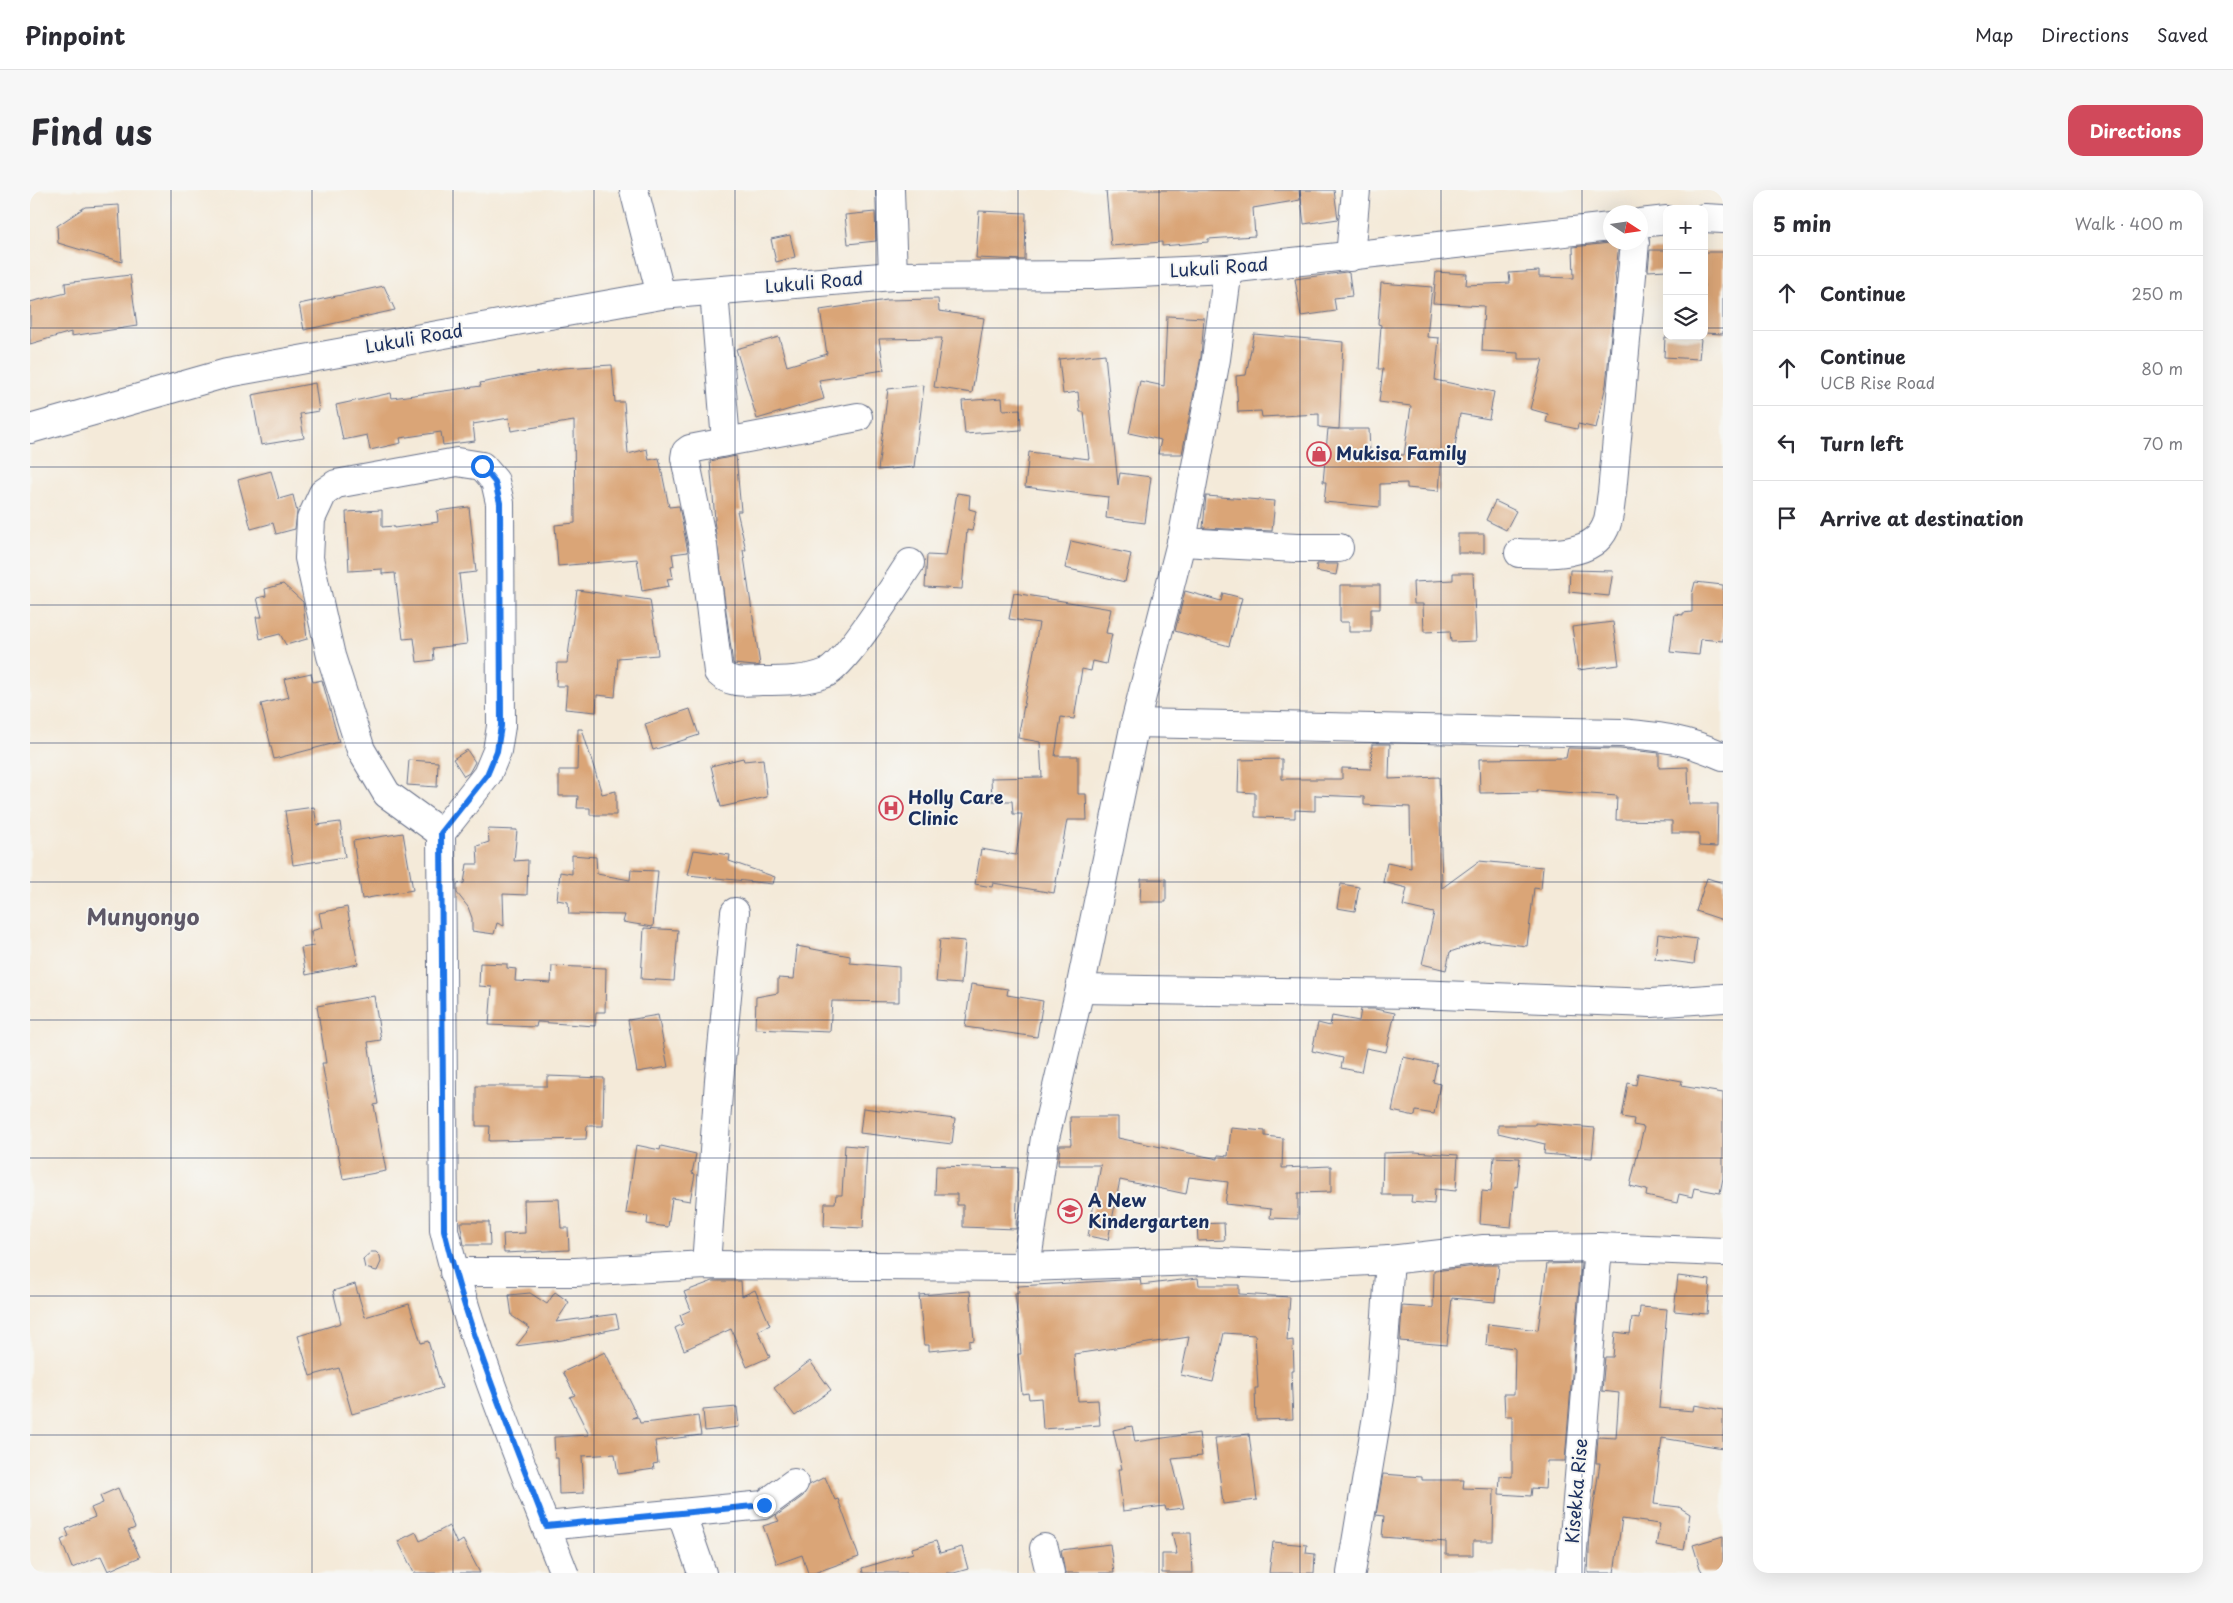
<!DOCTYPE html>
<meta charset="utf-8">
<style>
:root{--surface:#fff;--page:#f7f7f7;--text:#2b2b33;--muted:#7c7c81;--line:#e1e1e2;--accent:#d1495b}
body{margin:0;font-family:"Playpen Sans",sans-serif;background:var(--page);color:var(--text)}
.controls{position:absolute;right:15px;top:15px;display:grid;overflow:hidden;border-radius:10px;box-shadow:0 5px 20px #0002}
.controls button{width:45px;height:45px;display:grid;place-items:center;padding:0;border:0;border-bottom:1px solid var(--line);background:var(--surface);color:var(--text);font:25px sans-serif}
.compass{position:absolute;left:1573px;top:15px;width:45px;height:45px;border-radius:50%;background:var(--surface);box-shadow:0 5px 20px #0002;rotate:102deg}
.stop{position:absolute;width:15px;height:15px;margin:-11px;border:4px solid #1a73e8;border-radius:50%;background:#fff}
.stop.end{background:#1a73e8;border-color:#fff;box-shadow:0 1px 5px #0008}
.list{margin:0;padding:0;list-style:none}
h2{display:flex;justify-content:space-between;align-items:center;height:65px;margin:0;padding:0 20px;font-size:21px}
h2 small{font-size:16px;font-weight:400;color:var(--muted)}
.list li{display:grid;grid-template-columns:32px 1fr auto;gap:15px;align-items:center;box-sizing:border-box;height:75px;padding:0 20px;border-top:1px solid var(--line)}
.list b{display:block;font-size:19px;white-space:nowrap}
.list p{margin:0;font-size:16px;white-space:nowrap;color:var(--muted)}
.list em{font-size:16px;font-style:normal;color:var(--muted)}
.icon{flex:none;width:28px;height:28px;fill:none;stroke:currentColor;stroke-width:2;stroke-linecap:round;stroke-linejoin:round}
.map{position:relative;flex:none;width:1693px;height:1383px;overflow:hidden;border-radius:15px}
header{display:flex;align-items:center;gap:30px;box-sizing:border-box;height:70px;padding:0 25px;background:var(--surface);border-bottom:1px solid var(--line)}
header strong{font-size:24px}
nav{display:flex;gap:28px;margin-inline-start:auto;font-size:18px}
.intro{display:flex;align-items:center;justify-content:space-between;box-sizing:border-box;height:120px;padding:0 30px}
h1{margin:0;font-size:35px}
.button{padding:12px 22px;border-radius:15px;background:var(--accent);color:#fff;font-size:18px;font-weight:700}
main{display:flex;gap:30px;padding:0 30px}
aside{flex:1;background:var(--surface);border-radius:15px;box-shadow:0 5px 20px #0002}
.map>svg:first-child{display:block}
.building{fill:#daa577}
.lines{fill:none;stroke-linecap:round;stroke-linejoin:round}
.minor-casing{stroke:#677089;stroke-width:30}
.minor{stroke:#fff;stroke-width:28}
.route{stroke:#1a73e8;stroke-width:6}
.grid{fill:none;stroke:#1b2f5e;stroke-width:1;stroke-opacity:0.55}
.labels{text-anchor:middle;stroke-width:4;stroke-linejoin:round;paint-order:stroke}
.street-label{font-size:18px;fill:#1b2f5e;stroke:#f6f6f2}
.poi-label{font-size:18px;font-weight:bold;fill:#1b2f5e;stroke:#f6f6f2;text-anchor:start}
.district-label{font-size:22px;font-weight:bold;fill:#5e5867;stroke:#f6f6f2}
</style>
<header>
<strong>Pinpoint</strong>
<nav><a>Map</a><a>Directions</a><a>Saved</a></nav>
</header>
<div class="intro"><h1>Find us</h1><a class="button">Directions</a></div>
<main>
<div class="map">
<svg width="1693" height="1383" viewBox="0 0 1693 1383">
<rect width="100%" height="100%" fill="#f6f6f2"/>
<filter id="ink" filterUnits="userSpaceOnUse"><feTurbulence type="fractalNoise" baseFrequency=".02" numOctaves="2"/><feDisplacementMap in="SourceGraphic" scale="10" xChannelSelector="R" yChannelSelector="G"/><feConvolveMatrix kernelMatrix="1 2 1 2 8 2 1 2 1" color-interpolation-filters="sRGB"/></filter>
<filter id="wash" filterUnits="userSpaceOnUse"><feTurbulence type="fractalNoise" baseFrequency=".0096" numOctaves="4" result="noise"/><feDisplacementMap in="SourceGraphic" scale="20" xChannelSelector="R" yChannelSelector="G"/><feGaussianBlur stdDeviation="1.12" result="paint"/><feColorMatrix in="noise" values="0 0 0 0 0 0 0 0 0 0 0 0 0 0 0 0 0 1.4 0 .05"/><feComposite in="paint" operator="in"/></filter>
<g filter="url(#wash)">
<rect width="100%" height="100%" fill="#f4ead9"/>
<g id="blocks">
<g class="building">
<path d="M1076 0H1269L1270 10 1223 18 1225 46 1178 49V52L1132 56V52L1081 56Z"/>
<path d="M1270 0H1304L1308 29 1274 34Z"/>
<path d="M89 15 92 72 28 53 27 36 55 17Z"/>
<path d="M949 21 996 23 995 70 946 68Z"/>
<path d="M845 22 846 51 818 54 815 25Z"/>
<path d="M760 45 765 67 746 72 741 49Z"/>
<path d="M1589 52 1586 83H1585L1586 93 1576 195 1566 238 1548 234 1547 239 1516 232 1518 224 1500 219 1513 169H1488V163L1452 161 1454 116 1403 113 1406 82 1437 84 1436 95 1480 93 1479 83 1509 81V87L1544 88 1543 57Z"/>
<path d="M1620 60H1637V80L1618 81Z"/>
<path d="M1674 62H1693V144L1674 143Z"/>
<path d="M1316 82 1319 83 1322 106 1304 108 1306 121 1271 126 1265 89Z"/>
<path d="M100 85 107 136 41 146V142L0 154V112L36 103 35 93Z"/>
<path d="M1351 93 1402 97 1397 147 1409 148 1405 190 1464 202 1459 229 1430 224 1424 263 1412 262 1409 301 1377 298V293L1350 294V317L1294 312 1296 292H1293L1298 239H1339L1340 262 1374 265 1381 216 1349 212 1353 179H1348L1351 135 1348 134Z"/>
<path d="M354 96 365 120 274 140 269 114Z"/>
<path d="M908 109 909 121 954 128 942 203 904 197 912 148 849 149 854 180 789 190 794 209 727 229 706 159 749 147 757 176 797 164 790 120 857 110Z"/>
<path d="M1137 126 1174 128 1171 167 1152 264H1128L1131 250 1099 243 1110 191 1134 196Z"/>
<path d="M1224 144 1313 152 1309 239 1289 237V224L1232 227 1231 221 1208 222 1206 186 1216 185Z"/>
<path d="M1635 147 1671 149 1669 169 1634 167Z"/>
<path d="M1075 164 1088 295 1090 283 1121 287 1115 333 1076 328 1078 307 995 297 999 262 1059 269 1054 222H1050L1048 202 1033 204 1029 169Z"/>
<path d="M582 175 585 212H594L598 264 617 259 619 270 629 268 639 317 649 316 658 362 642 364 644 376 641 377 643 388 637 389 639 396 612 401 607 369 528 376 525 335 545 333 544 231 481 241 479 228 443 234 445 251 413 255 411 242 370 248 371 253 340 260 337 245 313 250 306 215 361 203 362 208 451 196 450 193 533 178Z"/>
<path d="M285 193 289 221 270 224 274 248 231 255 222 205Z"/>
<path d="M894 195 884 277 848 280 858 199Z"/>
<path d="M972 208 973 220 990 219 991 240 935 244 932 211Z"/>
<path d="M706 266 711 321H707L716 360H713L730 475 725 476 703 474 684 330H685L680 271Z"/>
<path d="M241 281 249 309 263 305 267 322 265 339 246 344 243 333 221 339 208 290Z"/>
<path d="M927 303 940 305 939 319 946 321 942 341 937 340 932 399 895 397 897 365 916 366Z"/>
<path d="M1176 306 1245 311 1242 341 1173 338Z"/>
<path d="M1465 311 1486 321 1476 340 1456 330Z"/>
<path d="M439 317 446 382 429 384 437 454 403 458 404 470 387 472 384 448 373 449 365 383 352 384V379L319 381 316 322 352 320V337L364 336V338L408 332 407 321Z"/>
<rect x="1428" y="344" width="26" height="19"/>
<path d="M1041 351 1101 364 1095 392 1035 378Z"/>
<path d="M1287 374H1308L1306 385 1286 381Z"/>
<path d="M1540 380 1583 381 1579 406 1539 402Z"/>
<path d="M1423 383H1443L1446 451 1421 452 1420 441 1394 442 1393 414H1384L1383 392 1423 390Z"/>
<path d="M1665 392 1693 395V451L1671 449 1669 465 1640 462 1645 424 1653 425V423L1662 422V404Z"/>
<path d="M253 394 273 412 277 449 256 455 250 444 230 449 226 427H232L227 408 236 406 235 399Z"/>
<path d="M1310 395H1350V419H1341V442H1319V432H1310Z"/>
<path d="M547 400 620 410 627 454 628 465 588 468 585 507 567 505 566 522 535 519 537 496H526L527 473H537Z"/>
<path d="M1155 401 1191 411 1193 403 1212 408 1199 456 1145 441Z"/>
<path d="M984 403 1081 419 1076 443 1082 444 1076 474 1063 471 1061 481 1052 479 1044 529 1031 527 1025 566H1048V604H1056L1057 630H1037L1024 703 963 693 962 697 945 694 951 659 986 665 992 624H983L982 611H962L961 588 1012 587 1010 552 988 548 1009 433 979 429Z"/>
<path d="M1583 432 1589 475 1548 480 1542 437Z"/>
<path d="M281 483 283 492 292 490 309 552 244 569 231 514 259 507 254 489Z"/>
<path d="M660 519 669 545 623 560 615 534Z"/>
<path d="M548 539H552L572 604 586 601V625H560V618H547L548 606H529V580H547Z"/>
<path d="M1342 554H1360L1359 589 1409 587 1412 698 1449 671 1513 677 1511 699 1504 698 1497 756 1453 751 1420 762 1416 780 1392 774 1404 723 1373 716 1377 698 1353 692 1357 673 1381 678 1380 617 1334 615V607L1285 605V621L1265 620V628L1225 627V603L1208 602 1209 570 1252 569V589H1312V578L1341 579Z"/>
<path d="M1538 558 1590 559 1629 563V578L1658 577 1659 614H1688L1687 657 1669 656V643H1642V631L1586 630 1587 606 1507 600V602L1450 603 1449 569 1536 568Z"/>
<path d="M437 560 445 572 439 583 434 586 423 569Z"/>
<path d="M713 568 714 571 733 569 737 607 691 617 681 576Z"/>
<path d="M379 570 408 572 407 597 377 595Z"/>
<path d="M284 617 287 635 310 632 315 667 263 675 255 621Z"/>
<path d="M458 639 487 640 484 671 498 670 497 705 473 704 474 736 467 733 464 744 442 741V728L438 717 427 703V694L434 693 437 674H448L447 656 459 652Z"/>
<path d="M373 643 383 700 332 709 323 651Z"/>
<path d="M664 660 700 665 699 671 745 687 743 694 658 685Z"/>
<path d="M542 665 566 667 567 684 600 690 601 680 628 681 623 737 593 732 595 725 539 724 538 712 527 710 530 682 542 684Z"/>
<path d="M1677 688 1693 693V730L1666 721Z"/>
<path d="M1111 689H1136V712H1110Z"/>
<path d="M1311 694 1329 697 1325 721 1307 718Z"/>
<path d="M317 717 328 774 276 785 271 758 284 756 281 741 292 738 289 723Z"/>
<path d="M614 738 648 740 644 791 611 789Z"/>
<path d="M1628 744 1667 749 1664 774 1625 769Z"/>
<path d="M910 749 935 751 931 794 906 792Z"/>
<path d="M767 756 820 766V773L869 777V812L802 811 800 842 725 839 726 807 748 803V788L764 789Z"/>
<path d="M450 773 477 774V778L486 779 485 791 521 793 522 776 576 778 575 822H566L565 836 507 832 506 837 459 835 462 797 449 796Z"/>
<path d="M941 794 978 799 977 805 1013 811 1007 847 935 837Z"/>
<path d="M344 806 351 850 338 852 348 914 344 915 356 981 313 989 292 873H296L287 816Z"/>
<path d="M1331 819H1345L1365 823 1356 862 1336 858 1331 882 1311 878 1313 868 1282 861 1288 833 1300 836 1302 826 1329 831Z"/>
<path d="M628 825 638 877 607 882 598 830Z"/>
<path d="M1373 867 1407 874 1403 892 1410 894 1404 924 1386 921 1385 926 1362 921Z"/>
<path d="M1608 883 1652 891 1651 896 1693 903V988L1690 1003 1664 998 1662 1007 1649 1004 1647 1013 1616 1006 1617 1000 1600 996 1614 937 1603 935 1604 929 1592 927 1598 893 1606 895Z"/>
<path d="M517 886 574 888 573 936H557L556 949 459 951 460 936H446V896H517Z"/>
<path d="M833 918 925 929 922 954 830 943Z"/>
<path d="M1040 927H1088V948L1188 969V965L1198 966 1201 938 1235 941V946L1253 948 1252 978 1301 976V1002L1268 1003V1029L1240 1028 1241 1019 1195 1014 1198 992 1159 987 1156 1004 1090 990 1078 1050 1058 1046 1071 975H1028L1030 955H1041Z"/>
<path d="M1505 933 1565 938 1562 968 1514 964 1515 954 1468 943V935H1505Z"/>
<path d="M606 955 630 960 631 956 666 964 662 983 665 984 660 1011 642 1008 638 1037 617 1034 618 1026 596 1023Z"/>
<path d="M815 955 837 957 833 1038 794 1036 795 1013H805L806 1005H812Z"/>
<path d="M1385 962 1428 965 1426 1001 1405 999 1404 1014 1381 1012 1382 1005H1352L1353 963Z"/>
<path d="M1464 967 1490 968 1487 997 1485 996 1481 1037 1450 1034 1452 1001 1461 1002Z"/>
<path d="M906 976 988 978 986 1039 933 1037V1015H927V1004H905Z"/>
<path d="M529 1009 531 1038H538L539 1060 474 1063 473 1044 495 1043 494 1010Z"/>
<path d="M430 1032H459L460 1055H434Z"/>
<path d="M1194 1033 1195 1050 1168 1051 1167 1034Z"/>
<path d="M341 1062H346L350 1066 351 1072 347 1081 335 1078 333 1069Z"/>
<path d="M1551 1073 1535 1271H1517L1515 1299 1502 1298 1501 1306 1469 1304 1470 1286 1482 1287V1226H1475L1474 1204H1484L1485 1158 1456 1155 1458 1134 1508 1140 1517 1074Z"/>
<path d="M1455 1075H1469L1465 1112 1422 1108 1417 1155 1370 1151 1372 1116 1403 1118 1404 1081Z"/>
<path d="M1648 1086 1680 1090 1677 1124 1644 1121Z"/>
<path d="M1168 1088 1169 1095H1209V1104L1260 1107 1257 1151 1263 1150 1264 1181H1261L1263 1229 1226 1230 1225 1198H1228L1225 1145 1194 1143 1183 1192 1151 1185 1159 1147 1044 1164 1048 1211 1068 1210 1070 1235 1013 1239 1011 1208 999 1209 998 1203 992 1204 988 1164H991L985 1103H989L988 1096 1110 1089 1111 1095Z"/>
<path d="M683 1091H711L712 1106 725 1100 740 1135 728 1141 740 1167 717 1177 701 1139 654 1160 645 1138 653 1134 650 1125 661 1120 654 1102Z"/>
<path d="M325 1094 335 1127 379 1114 391 1153 398 1151 412 1198 322 1224 309 1178 280 1186 268 1146 311 1133 303 1101Z"/>
<path d="M940 1101 944 1150 939 1151V1157L899 1161V1155H894L889 1105Z"/>
<path d="M525 1102 539 1112 526 1132 586 1124 589 1138 532 1150 486 1156 500 1138 482 1126 479 1105 500 1103 517 1114Z"/>
<path d="M1610 1117 1637 1119 1629 1218 1663 1221 1664 1215 1693 1220V1258L1632 1248 1624 1314 1649 1317 1660 1324 1654 1360 1626 1355 1630 1334 1592 1329 1584 1383H1558L1560 1340 1570 1273H1566L1568 1247 1586 1248 1589 1203 1572 1201 1575 1167H1583L1585 1142 1600 1144 1602 1128 1609 1129Z"/>
<path d="M575 1162 607 1226 602 1228 608 1227 610 1233 623 1232 668 1226 671 1245 625 1251 628 1273 623 1274 624 1279 588 1284 585 1264 552 1266 554 1303 529 1304 528 1268H525L524 1247 559 1245 540 1207 545 1205 533 1182Z"/>
<path d="M780 1171 801 1200 765 1226 744 1198Z"/>
<path d="M707 1217 709 1237 675 1241 673 1220Z"/>
<path d="M1102 1236 1105 1252 1169 1243 1172 1266 1142 1269 1154 1318 1136 1320 1135 1316 1093 1321 1088 1279H1092L1083 1240Z"/>
<path d="M1219 1244 1227 1310 1193 1314 1185 1248Z"/>
<path d="M1353 1284 1392 1287V1290H1434L1433 1298 1464 1299 1463 1351H1443V1365H1416V1352L1352 1347 1354 1326 1346 1325Z"/>
<path d="M795 1287 805 1310 808 1309 829 1367 784 1383H778L772 1365 747 1374 733 1336 749 1331 746 1326 773 1306 779 1295Z"/>
<path d="M88 1298 105 1338 98 1341 110 1367 78 1381 71 1366 42 1378 31 1350 39 1346 36 1339 65 1327 61 1318 73 1313 70 1306Z"/>
<path d="M419 1336 427 1354 433 1350 450 1383H384L368 1351 386 1342 390 1351Z"/>
<path d="M1142 1343H1161L1163 1383H1132V1364H1147Z"/>
<path d="M1693 1346V1383H1673L1670 1378 1663 1355Z"/>
<path d="M906 1351 910 1363 932 1357 938 1379 924 1383H833L832 1378 883 1363 882 1358Z"/>
<path d="M1243 1352 1277 1355 1276 1363 1285 1364 1284 1383H1239Z"/>
<path d="M1080 1354 1084 1383H1035L1031 1360Z"/>
</g>
</g>
</g>
<g filter="url(#ink)">
<use href="#blocks" fill-opacity="0" stroke="#677089" stroke-width="1"/>
<g class="lines">
<g class="minor-casing">
<g id="minor">
<path d="M604 0 631 105"/>
<path d="M860 0 863 86"/>
<path d="M1674 28 1693 29"/>
<path d="M1610 33 1637 30"/>
<path d="M1320 67 1326 0"/>
<path d="M684 101 696 252 660 259 656 262 655 268 673 356 688 482C700 494 715 492 731 491 751 491 777 491 796 483 816 474 865 395 880 373"/>
<path d="M0 239 197 183 631 105 863 86 1063 85 1198 79 1580 37"/>
<path d="M696 252 828 227"/>
<path d="M1151 352 1267 358H1309"/>
<path d="M1489 363C1515 364 1562 367 1575 338 1580 329 1580 314 1582 303L1605 52"/>
<path d="M1105 533 1591 543C1633 547 1654 549 1693 566"/>
<path d="M411 643 357 604 331 560 301 466 279 368 281 329 293 303 306 294 427 272 452 276 465 291 470 313 471 536 467 561 457 585 411 643 414 1040C442 1158 490 1270 534 1383"/>
<path d="M1050 799 1385 804 1621 813 1693 808"/>
<path d="M1360 1070 1454 1059 1568 1057 1693 1062"/>
<path d="M676 1075 689 890 705 722"/>
<path d="M996 1077 1015 948 1050 799 1105 533 1153 345 1186 169 1198 79"/>
<path d="M424 1082H545L676 1075 996 1077 1168 1071 1262 1075 1360 1070 1350 1208 1321 1383"/>
<path d="M651 1323 672 1383"/>
<path d="M516 1336 734 1315 764 1293"/>
<path d="M1014 1358 1020 1383"/>
<path d="M1541 1383 1568 1057"/>
</g>
</g>
<use href="#minor" class="minor"/>
</g>
</g>
<g class="lines" filter="url(#ink)">
<path class="route" d="M452 276 465 292 470 313 471 536 467 561 457 585 411 643 414 1040C438 1142 479 1239 516 1336L734 1315"/>
</g>
<path class="grid" d="M141 0V1383M282 0V1383M423 0V1383M564 0V1383M705 0V1383M846 0V1383M988 0V1383M1129 0V1383M1270 0V1383M1411 0V1383M1552 0V1383M0 138H1637M1674 138H1693M0 277H1693M0 415H1693M0 553H1693M0 692H1693M0 830H1693M0 968H1693M0 1106H1693M0 1245H1693"/>
<defs>
<g id="shop-ring" transform="scale(1.25)"><circle r="9.5" fill="#f6f6f2" stroke="#d1495b" stroke-width="1.5"/><path d="M-5-2.5h2.3a2.7 3.5 0 0 1 5.4 0H5L5.5 6h-11ZM-1.5-2.5h3a1.5 2.3 0 0 0-3 0Z" fill="#d1495b"/></g>
<g id="hospital-ring" transform="scale(1.25)"><circle r="9.5" fill="#f6f6f2" stroke="#d1495b" stroke-width="1.5"/><path d="M-5-5h3v3.5h4V-5h3V5h-3V1.5h-4V5h-3Z" fill="#d1495b"/></g>
<g id="school-ring" transform="scale(1.25)"><circle r="9.5" fill="#f6f6f2" stroke="#d1495b" stroke-width="1.5"/><path d="M0-5L7-2L0 1L-7-2ZM-4 1L0 2.5L4 1V4Q0 6-4 4Z" fill="#d1495b"/></g>
</defs>
<g fill-rule="evenodd">
<use href="#shop-ring" x="1289" y="264"/>
<use href="#hospital-ring" x="861" y="618"/>
<use href="#school-ring" x="1040" y="1021"/>
</g>
<g class="labels">
<g class="street-label">
<text transform="translate(1189 78) rotate(-4)" y="6">Lukuli Road</text>
<text transform="translate(784 93) rotate(-5)" y="6">Lukuli Road</text>
<text transform="translate(384 149) rotate(-10)" y="6">Lukuli Road</text>
<text transform="translate(1547 1301) rotate(-85)" y="6">Kisekka Rise</text>
</g>
<g class="poi-label">
<text x="1306" y="270">Mukisa Family</text>
<text x="878" y="614">Holly Care<tspan x="878" dy="21">Clinic</tspan></text>
<text x="1058" y="1017">A New<tspan x="1058" dy="21">Kindergarten</tspan></text>
</g>
<g class="district-label">
<text x="113" y="735">Munyonyo</text>
</g>
</g>
</svg>
<div class="controls">
<button>+</button>
<button>−</button>
<button><svg class="icon" aria-label="layers" viewBox="0 0 24 24"><path d="M12 4l9 5-9 5-9-5zM3 14l9 5 9-5"/></svg></button>
</div>
<svg class="compass" viewBox="-18 -18 36 36"><path d="M0-13l5 13h-10z" fill="#e53935"/><path d="M0 13l5-13h-10z" fill="#7c7c81"/></svg>
<div class="stop" style="left:452px;top:276px"></div>
<div class="stop end" style="left:734px;top:1315px"></div>
</div>
<aside>
<h2>5 min<small>Walk · 400 m</small></h2>
<ul class="list">
<li><svg class="icon" aria-label="ahead" viewBox="0 0 24 24"><path d="M12 20V5M6 11l6-6 6 6"/></svg><div><b>Continue</b></div><em>250 m</em></li>
<li><svg class="icon" aria-label="ahead" viewBox="0 0 24 24"><path d="M12 20V5M6 11l6-6 6 6"/></svg><div><b>Continue</b><p>UCB Rise Road</p></div><em>80 m</em></li>
<li><svg class="icon" aria-label="left" viewBox="0 0 24 24"><path d="M17 20v-9H6M10 6l-5 5 5 5"/></svg><div><b>Turn left</b></div><em>70 m</em></li>
<li><svg class="icon" aria-label="arrive" viewBox="0 0 24 24"><path d="M6 21V4h12l-3 4 3 4H6"/></svg><div><b>Arrive at destination</b></div></li>
</ul>
</aside>
</main>
